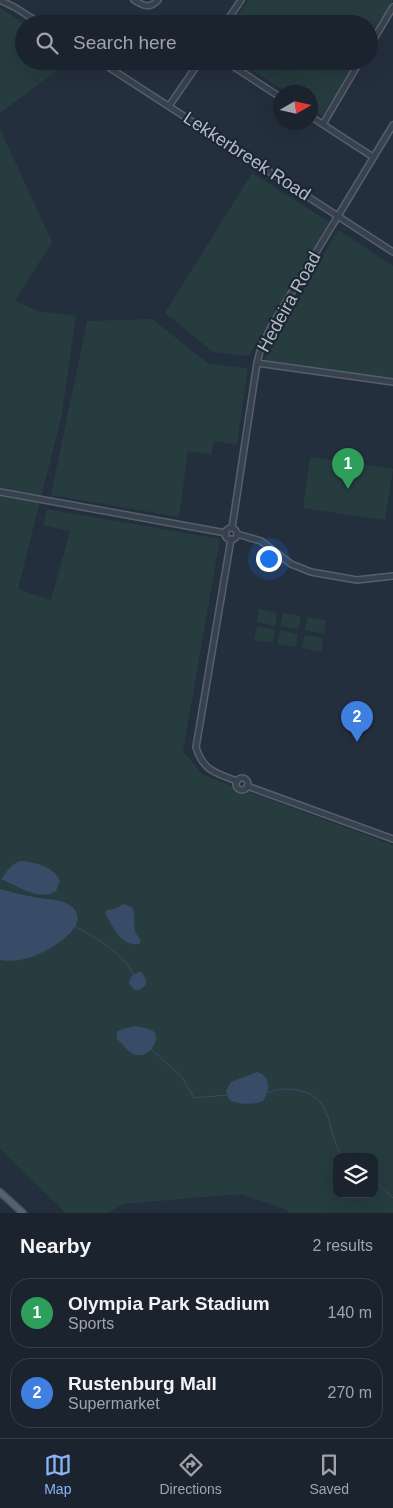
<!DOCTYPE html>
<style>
:root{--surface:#1b232e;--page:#282f3a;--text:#f1f3f6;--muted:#a0a4aa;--line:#39404a;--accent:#8ab4f8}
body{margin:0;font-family:Helvetica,sans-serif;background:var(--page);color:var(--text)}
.controls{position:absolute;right:15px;bottom:15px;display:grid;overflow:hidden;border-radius:10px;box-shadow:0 5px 20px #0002}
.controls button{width:45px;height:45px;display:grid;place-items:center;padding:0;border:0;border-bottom:1px solid var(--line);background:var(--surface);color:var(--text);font:25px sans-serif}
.compass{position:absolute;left:273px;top:85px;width:45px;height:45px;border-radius:50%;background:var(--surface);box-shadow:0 5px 20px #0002;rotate:81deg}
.you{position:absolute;left:268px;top:558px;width:18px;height:18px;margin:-12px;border:4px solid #fff;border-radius:50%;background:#1a73e8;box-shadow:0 0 0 8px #1a73e833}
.badge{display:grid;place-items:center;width:32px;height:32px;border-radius:50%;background:var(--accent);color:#fff;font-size:16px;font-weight:700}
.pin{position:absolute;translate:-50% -41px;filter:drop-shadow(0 1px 2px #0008)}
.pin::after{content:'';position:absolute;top:26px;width:18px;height:15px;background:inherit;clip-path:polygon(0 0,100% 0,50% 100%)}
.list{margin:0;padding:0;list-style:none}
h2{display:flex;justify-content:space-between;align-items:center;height:65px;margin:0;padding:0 20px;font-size:21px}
h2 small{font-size:16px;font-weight:400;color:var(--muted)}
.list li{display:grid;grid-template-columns:32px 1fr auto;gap:15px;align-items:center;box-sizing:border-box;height:70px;margin:0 10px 10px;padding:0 10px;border:1px solid var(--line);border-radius:20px}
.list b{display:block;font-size:19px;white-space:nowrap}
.list p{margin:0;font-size:16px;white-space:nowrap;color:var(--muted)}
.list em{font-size:16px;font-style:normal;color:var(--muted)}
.icon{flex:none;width:28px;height:28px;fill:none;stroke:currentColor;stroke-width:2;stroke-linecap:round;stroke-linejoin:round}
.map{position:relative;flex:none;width:393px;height:1213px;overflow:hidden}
.search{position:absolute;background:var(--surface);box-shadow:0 5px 20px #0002;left:15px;right:15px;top:15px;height:55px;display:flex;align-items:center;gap:12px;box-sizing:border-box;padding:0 18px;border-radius:28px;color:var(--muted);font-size:19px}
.sheet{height:225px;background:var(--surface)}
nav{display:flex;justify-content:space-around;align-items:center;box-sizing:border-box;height:70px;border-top:1px solid var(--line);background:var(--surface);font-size:14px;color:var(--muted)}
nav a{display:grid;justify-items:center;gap:2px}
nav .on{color:var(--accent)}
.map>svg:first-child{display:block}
.green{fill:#263c3f;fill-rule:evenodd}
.water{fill:#394c67}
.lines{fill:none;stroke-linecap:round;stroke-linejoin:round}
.stream{stroke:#394c67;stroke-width:1}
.minor-casing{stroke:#565f6c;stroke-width:8}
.major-casing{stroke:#414a57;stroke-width:9}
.minor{stroke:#38414e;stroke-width:5}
.major{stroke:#56606e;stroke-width:6}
.labels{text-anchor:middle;stroke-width:4.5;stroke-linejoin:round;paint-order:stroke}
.street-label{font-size:18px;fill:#b4bcc9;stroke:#1d2633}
</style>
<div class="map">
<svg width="393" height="1213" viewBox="0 0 393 1213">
<rect width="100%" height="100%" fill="#242f3e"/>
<g class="green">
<path d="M248 0H393L369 39V24H231Z"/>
<path d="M0 8 25 24 24 61H70L0 113Z"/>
<path d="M238 61H356L322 116 311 108 310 92H286Z"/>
<path d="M0 129 52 242 15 301 38 311 76 316 62 414 18 589 51 600 70 531 43 525 47 509 220 539 183 751 203 775 393 845V1213H289L287 1210 240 1194 123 1204 108 1213H66L0 1149ZM337 1157H374V1194H337Z"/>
<path d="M252 173 329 222 249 356 213 352 165 313Z"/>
<path d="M338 230 393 266V378L264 360Z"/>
<path d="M152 319 209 364 248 368 237 445 214 441 211 455 188 451 179 517 51 495 87 321Z"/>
<path d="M310 457 393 469 385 520 303 508Z"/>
<path d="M259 609 277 613 275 626 257 622Z"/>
<path d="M283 613 301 616 299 629 280 626Z"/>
<path d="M308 617 326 620 324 634 305 630Z"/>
<path d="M257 626 275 630 273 643 254 640Z"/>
<path d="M280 630 298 634 296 647 277 644Z"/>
<path d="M305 635 323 638 321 652 302 648Z"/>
</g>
<g class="water">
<path d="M21 861C34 862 55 867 60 881L56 891C39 902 18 886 1 879 7 872 11 863 21 861Z"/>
<path d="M0 889C11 892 22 895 34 897 46 900 65 898 74 909 90 928 48 951 34 956 24 960 11 962 0 960Z"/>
<path d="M124 904 132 907C138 920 129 928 141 940L139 944C119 946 114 927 105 913L107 910 114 909Z"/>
<path d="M139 972H142L146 980V985L139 990H134L129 983C130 977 133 974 139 972Z"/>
<path d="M134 1026C139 1027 149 1028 153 1031 164 1038 143 1072 123 1045 119 1040 115 1040 117 1032L122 1029Z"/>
<path d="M257 1072C271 1076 270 1091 263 1101 254 1105 236 1105 229 1099L226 1091 231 1082Z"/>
</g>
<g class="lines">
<g class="stream">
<path d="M76 927C97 938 122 953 134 975"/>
<path d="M150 1048 182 1077 194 1098 227 1095"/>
<path d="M267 1093C277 1089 287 1088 298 1090 337 1099 324 1131 343 1157"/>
<path d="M374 1180 393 1198"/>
</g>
<g class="minor-casing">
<g id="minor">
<path d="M0 0 16 8 41 24"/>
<path d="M134 0C143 6 150 9 158 0"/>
<path d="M225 24 241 0"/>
<path d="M369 47 393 7"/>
<path d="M99 61 393 252"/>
<path d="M225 61 280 97"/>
<path d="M169 106 200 61"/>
<path d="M310 116 373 157"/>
<path d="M323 124 360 61"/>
<path d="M257 363 393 382"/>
<path d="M0 492 226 533"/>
<path d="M232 528 257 363 261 347 272 325 393 125"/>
<circle cx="231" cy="534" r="6"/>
<path d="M237 534 261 541 291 564 311 572 357 580 393 576"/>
<path d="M231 539 196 747C203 771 216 773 237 781"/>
<circle cx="242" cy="784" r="6"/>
<path d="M247 786 393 839"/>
</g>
</g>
<g class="major-casing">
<path id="major" d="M0 1192 23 1213"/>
</g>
<use href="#minor" class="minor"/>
<use href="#major" class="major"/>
</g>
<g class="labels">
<g class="street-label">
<text transform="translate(247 156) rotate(33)" y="6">Lekkerbreek Road</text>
<text transform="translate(289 302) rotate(-61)" y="6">Hedeira Road</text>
</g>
</g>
</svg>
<div class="controls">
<button><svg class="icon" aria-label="layers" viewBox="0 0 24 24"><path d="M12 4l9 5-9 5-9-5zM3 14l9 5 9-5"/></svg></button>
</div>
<svg class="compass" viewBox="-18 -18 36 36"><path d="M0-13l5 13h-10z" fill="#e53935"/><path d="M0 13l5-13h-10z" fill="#a0a4aa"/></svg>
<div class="you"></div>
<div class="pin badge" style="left:348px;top:489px;background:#2e9e5b">1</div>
<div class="pin badge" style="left:357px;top:742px;background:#3f7fe0">2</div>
<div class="search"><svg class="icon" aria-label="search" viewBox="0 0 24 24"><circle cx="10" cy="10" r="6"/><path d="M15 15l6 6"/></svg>Search here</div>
</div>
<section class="sheet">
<h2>Nearby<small>2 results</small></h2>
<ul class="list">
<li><span class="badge" style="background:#2e9e5b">1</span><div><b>Olympia Park Stadium</b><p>Sports</p></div><em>140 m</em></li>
<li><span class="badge" style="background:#3f7fe0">2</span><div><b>Rustenburg Mall</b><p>Supermarket</p></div><em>270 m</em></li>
</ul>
</section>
<nav>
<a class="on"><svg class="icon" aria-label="map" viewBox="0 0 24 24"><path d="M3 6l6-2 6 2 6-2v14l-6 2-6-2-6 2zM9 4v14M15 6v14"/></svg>Map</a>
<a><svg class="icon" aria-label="directions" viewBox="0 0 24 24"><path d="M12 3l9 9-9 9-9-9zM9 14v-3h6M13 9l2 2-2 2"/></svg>Directions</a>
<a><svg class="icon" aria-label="saved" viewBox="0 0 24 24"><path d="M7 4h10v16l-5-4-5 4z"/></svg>Saved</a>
</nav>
